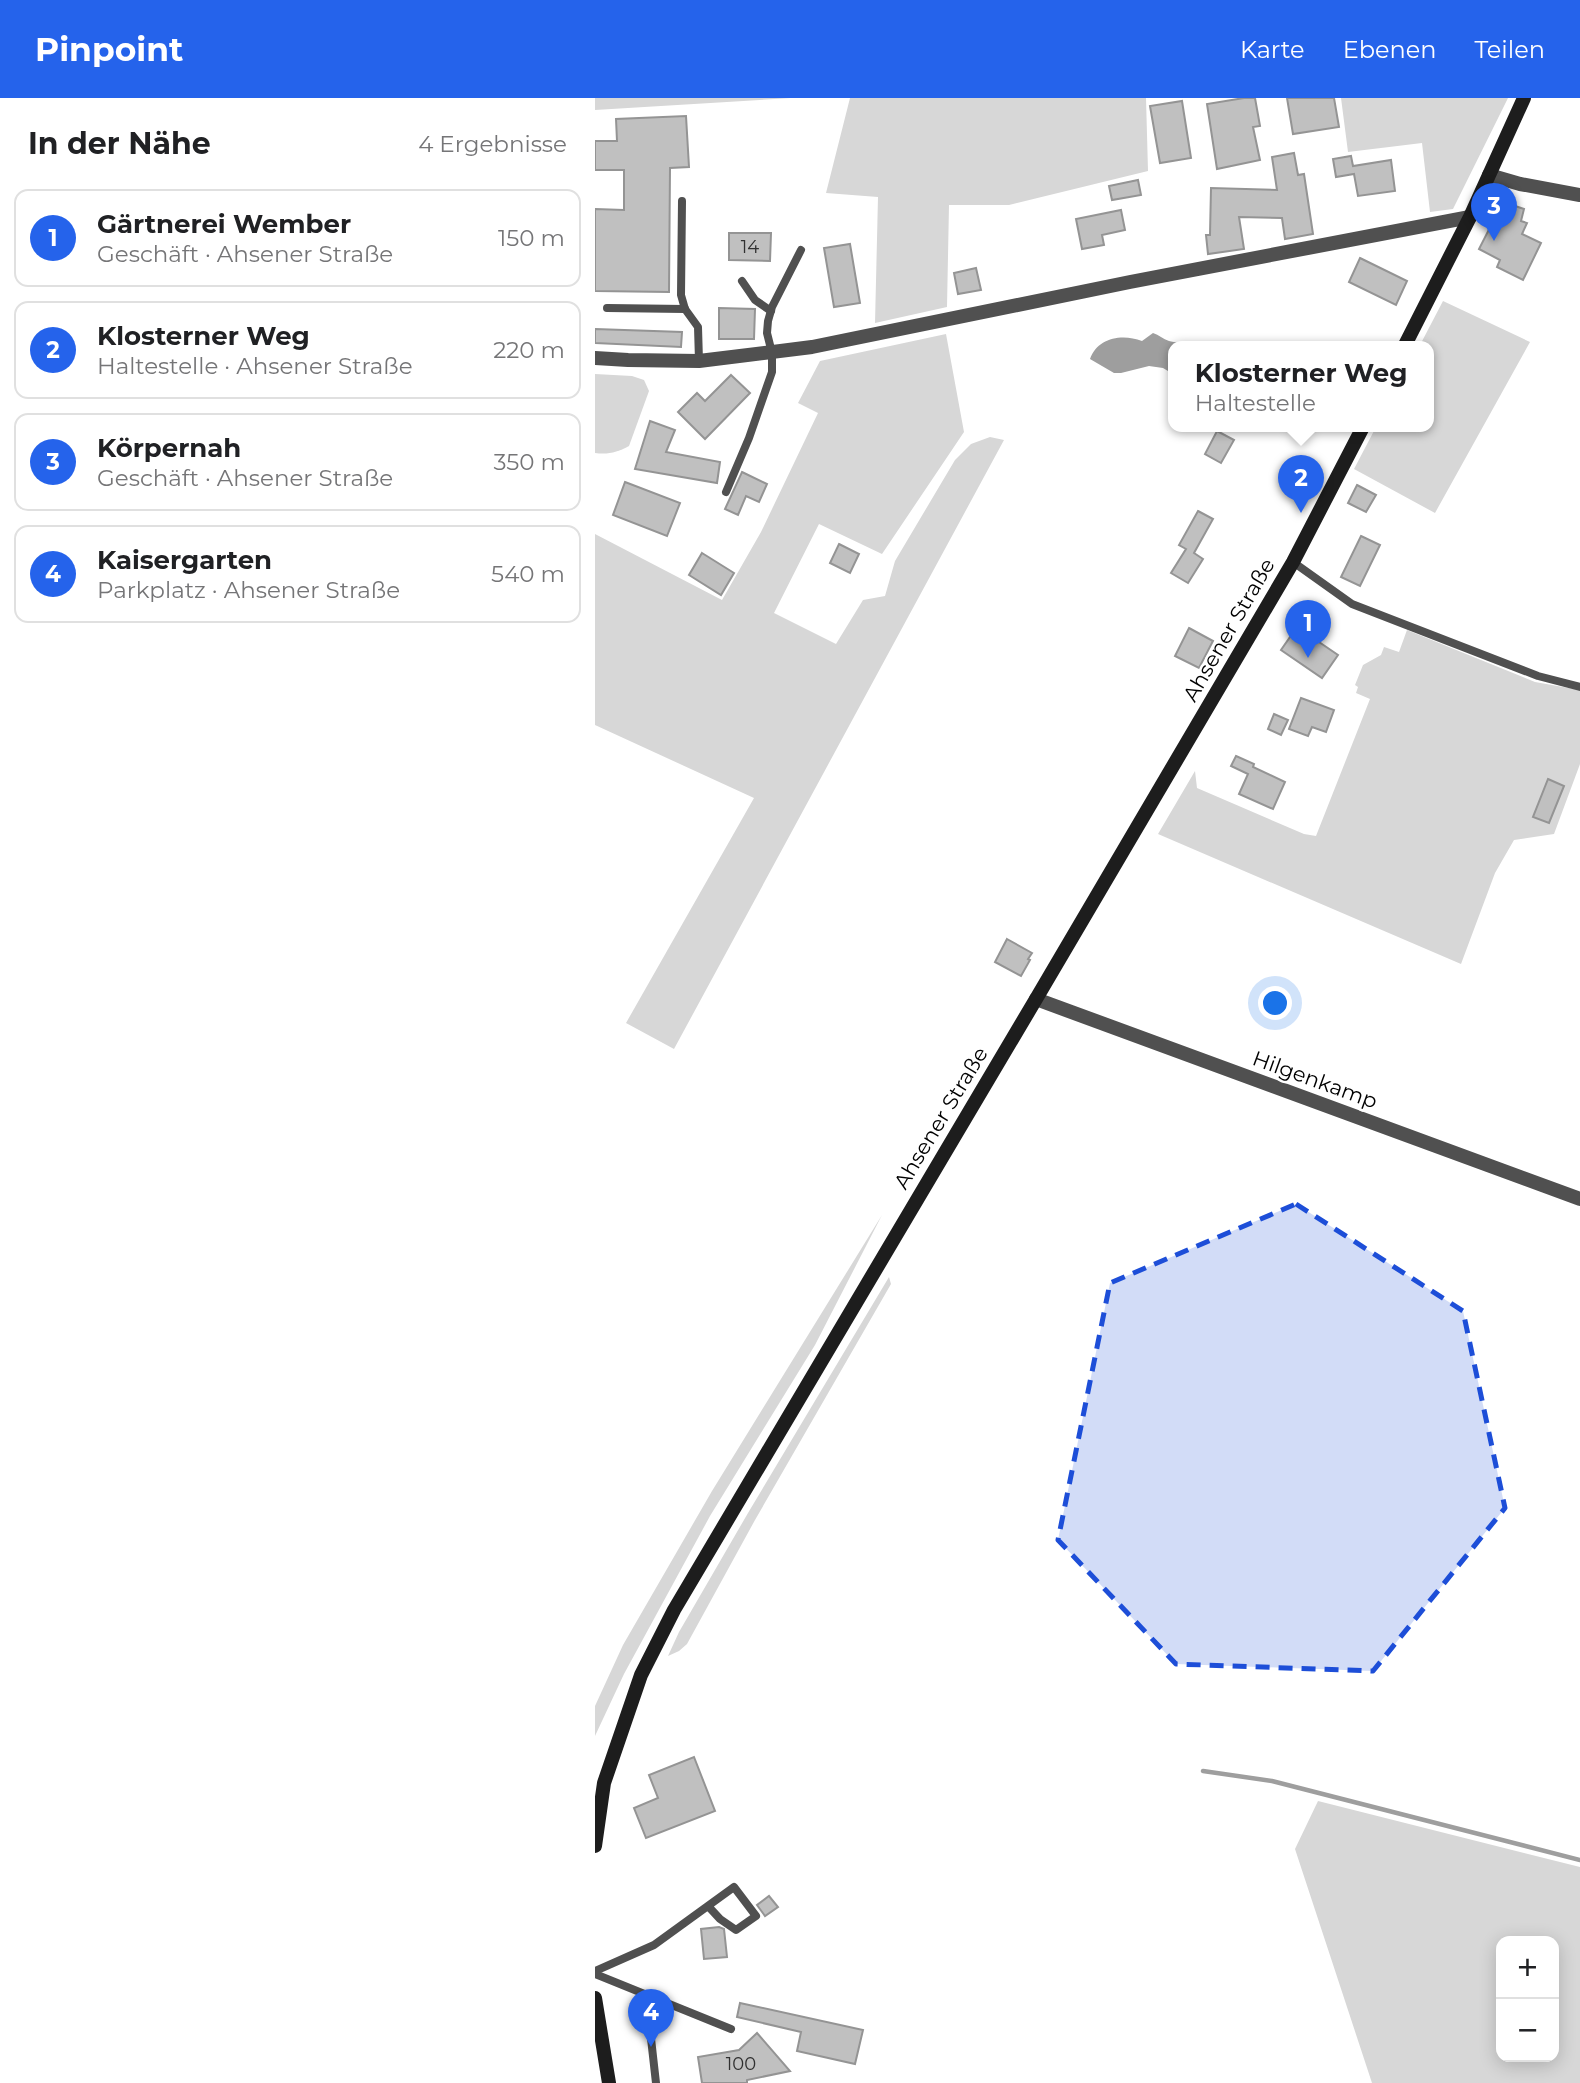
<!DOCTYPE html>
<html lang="de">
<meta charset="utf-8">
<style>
:root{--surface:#fff;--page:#f2f2f2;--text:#202124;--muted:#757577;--line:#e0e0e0;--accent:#2563eb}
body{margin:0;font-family:Montserrat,sans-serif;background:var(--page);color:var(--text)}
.controls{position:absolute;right:21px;bottom:21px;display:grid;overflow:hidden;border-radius:14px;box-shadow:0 4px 18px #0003}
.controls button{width:63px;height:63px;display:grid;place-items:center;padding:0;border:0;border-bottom:2px solid var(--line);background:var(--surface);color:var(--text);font:35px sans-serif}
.you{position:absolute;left:681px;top:906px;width:24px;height:24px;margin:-18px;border:5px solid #fff;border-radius:50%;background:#1a73e8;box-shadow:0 0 0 10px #1a73e833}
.badge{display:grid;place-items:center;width:46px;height:46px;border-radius:50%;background:var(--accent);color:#fff;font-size:23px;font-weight:700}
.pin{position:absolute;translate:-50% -58px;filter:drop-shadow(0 2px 4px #0008)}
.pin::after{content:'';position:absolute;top:37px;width:24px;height:21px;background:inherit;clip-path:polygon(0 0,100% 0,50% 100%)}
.popup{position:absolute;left:573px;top:243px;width:266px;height:91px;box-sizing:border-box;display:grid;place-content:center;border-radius:14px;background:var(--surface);filter:drop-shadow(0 2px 5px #0005);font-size:23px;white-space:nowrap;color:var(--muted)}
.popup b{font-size:26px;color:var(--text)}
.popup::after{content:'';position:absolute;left:50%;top:100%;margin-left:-14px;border:14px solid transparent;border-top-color:var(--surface)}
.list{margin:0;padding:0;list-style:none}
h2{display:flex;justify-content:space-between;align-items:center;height:91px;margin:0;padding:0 28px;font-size:30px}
h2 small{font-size:23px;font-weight:400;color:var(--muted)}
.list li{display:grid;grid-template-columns:46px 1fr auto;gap:21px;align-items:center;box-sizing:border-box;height:98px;margin:0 14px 14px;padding:0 14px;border:2px solid var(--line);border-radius:14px}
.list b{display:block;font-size:26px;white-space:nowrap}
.list p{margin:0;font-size:23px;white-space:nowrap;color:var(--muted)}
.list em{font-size:23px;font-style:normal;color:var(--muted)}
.map{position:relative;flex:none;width:985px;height:1985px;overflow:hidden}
header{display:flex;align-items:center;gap:42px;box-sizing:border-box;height:98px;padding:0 35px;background:var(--accent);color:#fff}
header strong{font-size:33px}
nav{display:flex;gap:38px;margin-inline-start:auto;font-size:24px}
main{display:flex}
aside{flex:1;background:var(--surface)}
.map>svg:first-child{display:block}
.green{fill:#d7d7d7;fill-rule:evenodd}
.water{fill:#9e9e9e}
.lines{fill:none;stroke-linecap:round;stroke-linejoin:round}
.stream{stroke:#9e9e9e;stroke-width:4.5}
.building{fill:#c0c0c0;stroke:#949494;stroke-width:2}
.service{stroke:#505050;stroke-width:8}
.minor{stroke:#505050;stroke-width:14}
.secondary{stroke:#1d1d1d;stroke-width:14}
.marked{fill:#1d4ed8;fill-opacity:0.2;stroke:#1d4ed8;stroke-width:5;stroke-dasharray:14 9;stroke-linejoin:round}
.labels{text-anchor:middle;stroke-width:5;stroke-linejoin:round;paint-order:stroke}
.number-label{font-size:18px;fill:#303030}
.street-label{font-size:21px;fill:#000;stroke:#fff}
</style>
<header>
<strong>Pinpoint</strong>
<nav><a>Karte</a><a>Ebenen</a><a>Teilen</a></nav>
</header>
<main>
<aside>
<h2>In der Nähe<small>4 Ergebnisse</small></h2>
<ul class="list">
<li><span class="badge">1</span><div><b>Gärtnerei Wember</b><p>Geschäft · Ahsener Straße</p></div><em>150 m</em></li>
<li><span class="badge">2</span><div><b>Klosterner Weg</b><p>Haltestelle · Ahsener Straße</p></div><em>220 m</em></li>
<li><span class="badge">3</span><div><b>Körpernah</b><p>Geschäft · Ahsener Straße</p></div><em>350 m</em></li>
<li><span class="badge">4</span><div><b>Kaisergarten</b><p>Parkplatz · Ahsener Straße</p></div><em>540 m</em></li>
</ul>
</aside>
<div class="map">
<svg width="985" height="1985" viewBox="0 0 985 1985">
<rect width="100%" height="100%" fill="#fff"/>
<g class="green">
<path d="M0 0H196L0 12Z"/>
<path d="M255 0H551L553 73 414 107H354L352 209 280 225 283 99 231 95Z"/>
<path d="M746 0H913L858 111 835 114 827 45 753 54Z"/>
<path d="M848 203 935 244 840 415 759 371 781 329H834V249H824Z"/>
<path d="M351 236 369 334 287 456 224 426 179 515 241 546 268 502 290 498 300 463 360 362 376 346 395 339 409 342 79 951 31 925 159 700 0 627V436L127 502 166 434 223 315 203 305 225 263Z"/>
<path d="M0 276 37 278 49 282 54 293 34 348C23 354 13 357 0 355Z"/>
<path d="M812 532 940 584 985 592V666L959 736 919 742 900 775 866 866 563 736 600 673 602 690 709 736 721 738 775 601 761 595 763 589 760 587 768 567 786 557 789 549 804 554Z"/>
<path d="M287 1117 220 1247 115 1418 29 1576 0 1638V1608L28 1547 117 1393Z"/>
<path d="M294 1179 296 1186 160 1422 92 1546 84 1553 73 1558 84 1534 153 1415Z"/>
<path d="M723 1703 985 1769V1985H777L700 1751ZM906 1843H959V1959H906Z"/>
</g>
<path class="water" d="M558 235C564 237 568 241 574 243 583 246 589 242 598 249H578V276L568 270 554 268 526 275H519L495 261C502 240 527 235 547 243Z"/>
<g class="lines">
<path class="stream" d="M608 1673 677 1683 985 1762"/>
</g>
<g class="building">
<path d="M649 0H660L665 28 658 29 665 62 622 71 612 6Z"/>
<path d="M692 0H739L744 29 698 36Z"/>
<path d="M587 3 596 60 565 65 555 8Z"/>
<path d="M91 18 94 69 75 70 74 194 0 193V111L29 112V72H0V43H22L21 21Z"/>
<path d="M699 55 703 77 709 76 718 136 690 141 687 120 644 119 649 151 613 156 611 137H615L616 90 682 92 677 59Z"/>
<path d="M756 58 758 68 796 62 800 93 763 98 759 76 741 79 738 61Z"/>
<path d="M543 82 546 97 517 102 514 88Z"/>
<path d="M908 104 929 111 926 123 932 125 927 136 946 145 928 182 902 169 905 162 884 151Z"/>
<path d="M526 112 530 132 507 137 509 147 487 151 481 121Z"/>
<path d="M134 135H176L175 163 134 162Z"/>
<path d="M255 146 265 205 239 209 229 150Z"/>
<path d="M765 160 812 183 801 207 754 184Z"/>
<path d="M381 170 386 192 363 196 359 175Z"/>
<path d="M124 210 160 211 159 241H124Z"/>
<path d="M0 231 87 234 86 249 0 245Z"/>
<path d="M136 277 155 295 110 341 83 314 102 295 110 303Z"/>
<path d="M55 323 80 332 71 354 125 364 122 385 40 371Z"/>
<path d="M622 333 639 342 626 365 610 356Z"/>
<path d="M147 374 172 386 164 404 151 398 143 417 130 411Z"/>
<path d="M30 384 85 405 72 438 18 417Z"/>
<path d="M762 387 781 397 771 414 753 405Z"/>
<path d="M603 413 618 421 599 455 608 461 593 485 576 475 591 451 584 447Z"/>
<path d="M766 438 785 447 765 488 746 479Z"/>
<path d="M244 446 264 456 255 475 235 465Z"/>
<path d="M107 455 139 475 126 497 94 477Z"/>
<path d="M702 529 743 557 727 580 686 552Z"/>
<path d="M594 530 618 543 604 570 580 558Z"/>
<path d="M706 600 739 612 731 634 717 629 713 638 694 631Z"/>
<path d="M679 616 693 622 686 637 673 631Z"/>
<path d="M641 658 659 666 658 669 690 684 678 711 644 696 653 676 636 668Z"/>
<path d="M953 681 969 688 954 725 938 719Z"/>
<path d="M412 841 437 855 433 861 435 862 426 878 400 864Z"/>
<path d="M99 1659 120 1713 51 1740 39 1710 63 1700 54 1677Z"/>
<path d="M174 1798 183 1809 170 1818 162 1807Z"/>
<path d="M124 1829 129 1831 132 1859 109 1861 106 1831Z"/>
<path d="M145 1905 268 1932 260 1966 202 1953 206 1934 142 1919Z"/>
<path d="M162 1935 195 1973 152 1982V1985H107L103 1959 144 1952Z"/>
</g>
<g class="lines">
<g class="service">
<path d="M87 103 86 197 90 211 103 229 104 263"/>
<path d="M147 183 160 202 176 213"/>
<path d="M12 210 90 211"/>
<path d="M131 394 154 340 177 274V255L172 235 173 223 177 209 206 152"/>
<path d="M698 464 757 506 943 578 985 589"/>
<path d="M0 1873 59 1847 139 1789 161 1818 141 1832 125 1821 113 1808"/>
<path d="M0 1876 136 1931"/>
<path d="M51 1896 61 1985"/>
</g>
<g class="minor">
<path d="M894 77 925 86 985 97"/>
<path d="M0 260 33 262 104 263 217 249 535 184 875 119"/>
<path d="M441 901 985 1101"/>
</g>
<g class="secondary">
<path d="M809 249 875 119 929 0"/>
<path d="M0 1748 9 1685 46 1577 79 1512 441 901 698 464 768 329"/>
<path d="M0 1900 14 1985"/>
</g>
</g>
<path class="marked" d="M701 1106 868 1213 910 1410 778 1573 581 1566 463 1442 515 1185Z"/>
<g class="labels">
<g class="number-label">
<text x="155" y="155">14</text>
<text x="146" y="1972">100</text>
</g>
<g class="street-label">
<text transform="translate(634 532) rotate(-60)" y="7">Ahsener Straße</text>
<text transform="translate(720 982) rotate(20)" y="7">Hilgenkamp</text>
<text transform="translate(346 1020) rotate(-59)" y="7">Ahsener Straße</text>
</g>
</g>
</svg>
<div class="controls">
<button>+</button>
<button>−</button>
</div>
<div class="you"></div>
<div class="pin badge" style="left:713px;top:560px">1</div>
<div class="pin badge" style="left:706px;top:415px">2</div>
<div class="popup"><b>Klosterner Weg</b>Haltestelle</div>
<div class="pin badge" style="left:899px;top:143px">3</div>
<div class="pin badge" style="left:56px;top:1949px">4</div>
</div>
</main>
